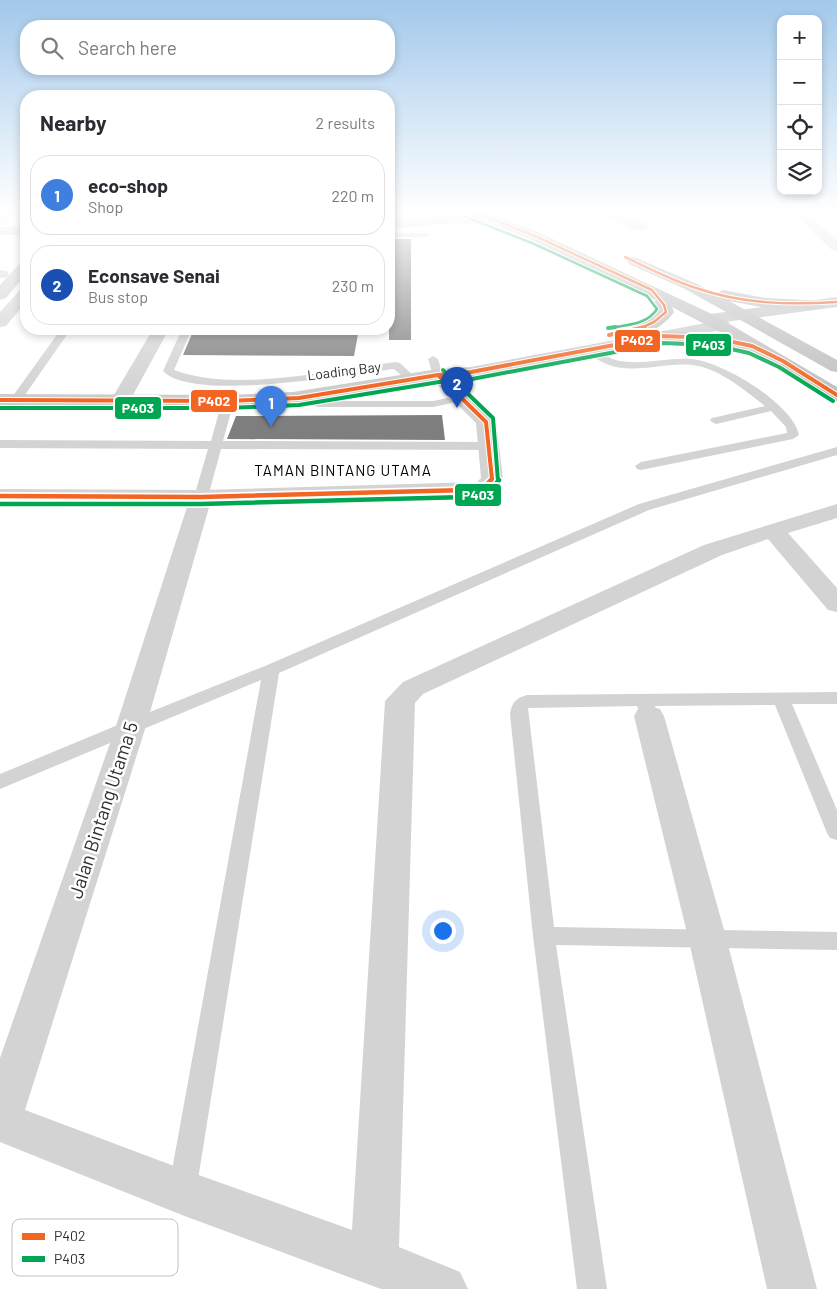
<!DOCTYPE html>
<meta charset="utf-8">
<style>
:root{--surface:#fff;--page:#f2f2f3;--text:#2b2b33;--muted:#7c7c81;--line:#e1e1e2;--accent:#777}
body{margin:0;font-family:Barlow,sans-serif;background:var(--page);color:var(--text)}
.controls{position:absolute;right:15px;top:15px;display:grid;overflow:hidden;border-radius:10px;box-shadow:0 2px 8px #0003}
.controls button{width:45px;height:45px;display:grid;place-items:center;padding:0;border:0;border-bottom:1px solid var(--line);background:var(--surface);color:var(--text);font:25px sans-serif}
.you{position:absolute;left:442px;top:930px;width:18px;height:18px;margin:-12px;border:4px solid #fff;border-radius:50%;background:#1a73e8;box-shadow:0 0 0 8px #1a73e833}
.badge{display:grid;place-items:center;width:32px;height:32px;border-radius:50%;background:var(--accent);color:#fff;font-size:16px;font-weight:700}
.pin{position:absolute;translate:-50% -41px;filter:drop-shadow(0 1px 2px #0008)}
.pin::after{content:'';position:absolute;top:26px;width:18px;height:15px;background:inherit;clip-path:polygon(0 0,100% 0,50% 100%)}
.list{margin:0;padding:0;list-style:none}
h2{display:flex;justify-content:space-between;align-items:center;height:65px;margin:0;padding:0 20px;font-size:21px}
h2 small{font-size:16px;font-weight:400;color:var(--muted)}
.list li{display:grid;grid-template-columns:32px 1fr auto;gap:15px;align-items:center;box-sizing:border-box;height:80px;margin:0 10px 10px;padding:0 10px;border:1px solid var(--line);border-radius:20px}
.list b{display:block;font-size:19px;white-space:nowrap}
.list p{margin:0;font-size:16px;white-space:nowrap;color:var(--muted)}
.list em{font-size:16px;font-style:normal;color:var(--muted)}
.icon{flex:none;width:28px;height:28px;fill:none;stroke:currentColor;stroke-width:2;stroke-linecap:round;stroke-linejoin:round}
.map{position:relative;flex:none;width:837px;height:1289px;overflow:hidden}
.search{position:absolute;background:var(--surface);box-shadow:0 2px 8px #0003;left:20px;top:20px;width:375px;height:55px;display:flex;align-items:center;gap:12px;box-sizing:border-box;padding:0 18px;border-radius:20px;color:var(--muted);font-size:19px}
.panel{position:absolute;background:var(--surface);box-shadow:0 2px 8px #0003;left:20px;top:90px;width:375px;height:245px;border-radius:20px}
.map>svg:first-child{display:block}
.building{fill:#7e7e7e}
.lines{fill:none;stroke-linecap:round;stroke-linejoin:round}
.lane{fill:#d3d3d3;fill-rule:evenodd}
.street{fill:#d3d3d3;fill-rule:evenodd}
.secondary{fill:#ccc;fill-rule:evenodd}
.primary{fill:#c6c6c6;fill-rule:evenodd}
.highway{fill:#c0c0c0;fill-rule:evenodd}
.bus-1-far2-casing{stroke:#fff;stroke-width:4.5}
.bus-1-far1-casing{stroke:#fff;stroke-width:6}
.bus-1-casing{stroke:#fff;stroke-width:8}
.bus-2-far2-casing{stroke:#fff;stroke-width:4.5}
.bus-2-far1-casing{stroke:#fff;stroke-width:6}
.bus-2-casing{stroke:#fff;stroke-width:8}
.bus-1-far2{stroke:#f26522;stroke-width:2.5}
.bus-1-far1{stroke:#f26522;stroke-width:4}
.bus-1{stroke:#f26522;stroke-width:4.5}
.bus-2-far2{stroke:#00a651;stroke-width:2.5}
.bus-2-far1{stroke:#00a651;stroke-width:4}
.bus-2{stroke:#00a651;stroke-width:4.5}
.labels{text-anchor:middle;stroke-width:5;stroke-linejoin:round;paint-order:stroke}
.far-street-label{font-size:14px;fill:#2e2e2e;stroke:#fff}
.far-neighbourhood-label{font-size:15px;letter-spacing:1px;fill:#000;stroke:#fff}
.near-street-label{font-size:19px;fill:#2e2e2e;stroke:#fff}
.key{fill:#fff;stroke:#c0c0c0;stroke-width:1}
.key-label{font-size:14px;fill:#2e2e2e}
.line-badge{stroke:#fff;stroke-width:2}
.badge-label{font-size:14px;text-anchor:middle;font-weight:bold;fill:#fff}
</style>
<div class="map">
<svg width="837" height="1289" viewBox="0 0 837 1289">
<rect width="100%" height="100%" fill="#fff"/>
<g class="building">
<rect x="389" y="239" width="22" height="101"/>
<path d="M194 329H359L354 356 183 355Z"/>
<path d="M442 415 445 440 227 439 236 416Z"/>
</g>
<g class="lines">
<g class="lane">
<path d="M389 212 418 221 419 223 415 225 389 216Z"/>
<path d="M389 233H427L431 235 427 237H389Z"/>
<path d="M61 329H71L20 402H12L10 400Z"/>
<path d="M182 329H192L174 370C235 393 332 370 396 362L400 363 417 379 416 381H408L394 369C350 374 193 403 163 371Z"/>
<path d="M589 347C600 350 608 359 620 361 644 365 668 357 692 359 723 362 793 404 799 435L793 439 641 470 637 469 635 466 641 462 787 433 786 427 771 411 716 424 712 422 710 420 712 418 765 406C746 391 722 371 698 366 669 360 638 375 609 365 601 362 593 357 585 352L584 350 585 348Z"/>
<path d="M433 356 438 359 443 375 442 377 438 378 433 375 428 359Z"/>
<path d="M293 395 319 401H433L462 395 468 398 466 400 433 407H319L289 400 287 398Z"/>
<path d="M228 398 234 401 223 441 489 442 495 446 489 450 221 449 208 497 201 501 194 497 208 449 0 448V440L211 441 222 401Z"/>
<path d="M837 447V455L649 510 279 673 196 1192 192 1202 182 1206 172 1202 168 1192 261 680 0 789V774L125 722 265 666 639 504Z"/>
<path d="M837 692V704H792L837 810V840L830 838 827 833 775 705 655 706 658 716 655 720 649 722 643 720 637 706 528 708 554 927 837 932V950L556 945 607 1289H577L533 936 510 714C512 702 516 698 527 695Z"/>
</g>
<g class="street">
<path d="M6 210H20L5 224 0 225V215Z"/>
<path d="M594 210H612L647 224 649 227 642 231 637 230 595 213Z"/>
<path d="M790 210H804L837 240V251L832 250Z"/>
<path d="M0 270 7 271 9 274 7 277 0 278Z"/>
<path d="M26 288V302L6 326 0 327V312L20 290Z"/>
<path d="M153 329H169L128 404 121 406 114 404 111 400Z"/>
<path d="M438 369 444 371 496 422 503 479 492 492 467 497 210 504 146 726 25 1110 182 1169 352 1230 385 701 403 682 704 545 837 504V518L788 533 837 588V612L828 610 768 539 722 555 423 694 415 703 399 1247 460 1272 468 1289H381L182 1215 0 1142V1058L116 726 188 504 0 503V489L201 490 477 482 481 478 476 423 432 379 429 375 432 371Z"/>
<path d="M649 706 660 709 664 716 726 937 817 1289H767L688 937 634 716 638 709Z"/>
</g>
<g class="secondary">
<path d="M454 215 495 216 502 220 495 224 454 223 389 229V221Z"/>
<rect x="0" y="227" width="26" height="8"/>
<path d="M26 261V274L6 298 0 300V285L21 262Z"/>
<path d="M722 320 728 321 730 325 728 329 471 377 438 381 293 404 228 407 0 406V394L228 395 293 392 438 369 471 367Z"/>
</g>
<path class="primary" d="M837 297V307L710 324 704 322 702 319 704 316 710 314Z"/>
<g class="highway">
<path d="M463 210H481L540 233 716 316 837 387V401L830 399 748 349 742 350 716 344 656 340 653 336 656 332 662 331 716 334 727 336 672 307 674 312C664 327 643 338 625 334L623 330 625 326 645 321 657 313 654 303 656 300 530 239 464 213Z"/>
<path d="M634 257 695 283 716 294 723 290 766 298 823 301 825 304 823 307 817 309 766 308 729 301 837 360V372L831 371 685 289 629 264 627 261 629 258Z"/>
</g>
<g class="bus-1-far2-casing">
<g id="bus-1-far2">
<path d="M469 210 535 236 652 290 664 305 666 312 654 322 641 328"/>
<path d="M625 257C648 268 671 280 696 288 742 304 789 305 837 302"/>
</g>
</g>
<g class="bus-1-far1-casing">
<g id="bus-1-far1">
<path d="M609 335 645 327"/>
<path d="M438 375 486 422 492 479 490 481"/>
<path d="M0 400 228 401 299 398 438 375 471 372 662 336 714 338 752 346 783 361 837 395"/>
</g>
</g>
<g class="bus-1-casing">
<path id="bus-1" d="M0 496 201 497 467 490 484 487 491 480"/>
</g>
<g class="bus-2-far2-casing">
<path id="bus-2-far2" d="M466 217 532 243 647 296 657 309C647 325 626 325 609 328"/>
</g>
<g class="bus-2-far1-casing">
<g id="bus-2-far1">
<path d="M608 328 616 327"/>
<path d="M443 370 493 418 498 481"/>
<path d="M0 408H228L299 405 439 382 472 379 663 343 713 345 749 353 779 367 833 401"/>
</g>
</g>
<g class="bus-2-casing">
<path id="bus-2" d="M0 504H201L467 497 487 494 499 480"/>
</g>
<use href="#bus-1-far2" class="bus-1-far2"/>
<use href="#bus-1-far1" class="bus-1-far1"/>
<use href="#bus-1" class="bus-1"/>
<use href="#bus-2-far2" class="bus-2-far2"/>
<use href="#bus-2-far1" class="bus-2-far1"/>
<use href="#bus-2" class="bus-2"/>
</g>
<linearGradient id="sky" x2="0" y2="1"><stop stop-color="#a2c8eb"/><stop offset="0.54" stop-color="#fff"/><stop offset="1" stop-color="#fff" stop-opacity="0"/></linearGradient>
<rect width="837" height="391" fill="url(#sky)"/>
<g class="labels">
<g class="far-street-label">
<text transform="translate(344 371) rotate(-7)" y="5">Loading Bay</text>
</g>
<g class="far-neighbourhood-label">
<text x="343" y="476">TAMAN BINTANG UTAMA</text>
</g>
<g class="near-street-label">
<text transform="translate(103 810) rotate(-72)" y="7">Jalan Bintang Utama 5</text>
</g>
</g>
<rect x="12" y="1219" width="166" height="57" rx="8" class="key"/>
<rect x="22" y="1233" width="23" height="7" fill="#f26522"/>
<rect x="22" y="1256" width="23" height="6" fill="#00a651"/>
<g class="key-label">
<text x="54" y="1241">P402</text>
<text x="54" y="1264">P403</text>
</g>
<g class="line-badge">
<rect x="614" y="329" width="47" height="24" rx="5" fill="#f26522"/>
<rect x="685" y="333" width="47" height="24" rx="5" fill="#00a651"/>
<rect x="190" y="389" width="48" height="24" rx="5" fill="#f26522"/>
<rect x="114" y="396" width="48" height="24" rx="5" fill="#00a651"/>
<rect x="454" y="483" width="48" height="24" rx="5" fill="#00a651"/>
</g>
<g class="badge-label">
<text x="637" y="345">P402</text>
<text x="709" y="350">P403</text>
<text x="214" y="406">P402</text>
<text x="138" y="413">P403</text>
<text x="478" y="500">P403</text>
</g>
</svg>
<div class="controls">
<button>+</button>
<button>−</button>
<button><svg class="icon" aria-label="locate" viewBox="0 0 24 24"><circle cx="12" cy="12" r="6"/><path d="M12 2v4M12 18v4M2 12h4M18 12h4"/></svg></button>
<button><svg class="icon" aria-label="layers" viewBox="0 0 24 24"><path d="M12 4l9 5-9 5-9-5zM3 14l9 5 9-5"/></svg></button>
</div>
<div class="you"></div>
<div class="pin badge" style="left:271px;top:427px;background:#3f7fe0">1</div>
<div class="pin badge" style="left:457px;top:408px;background:#1a4fb4">2</div>
<div class="search"><svg class="icon" aria-label="search" viewBox="0 0 24 24"><circle cx="10" cy="10" r="6"/><path d="M15 15l6 6"/></svg>Search here</div>
<section class="panel">
<h2>Nearby<small>2 results</small></h2>
<ul class="list">
<li><span class="badge" style="background:#3f7fe0">1</span><div><b>eco-shop</b><p>Shop</p></div><em>220 m</em></li>
<li><span class="badge" style="background:#1a4fb4">2</span><div><b>Econsave Senai</b><p>Bus stop</p></div><em>230 m</em></li>
</ul>
</section>
</div>
